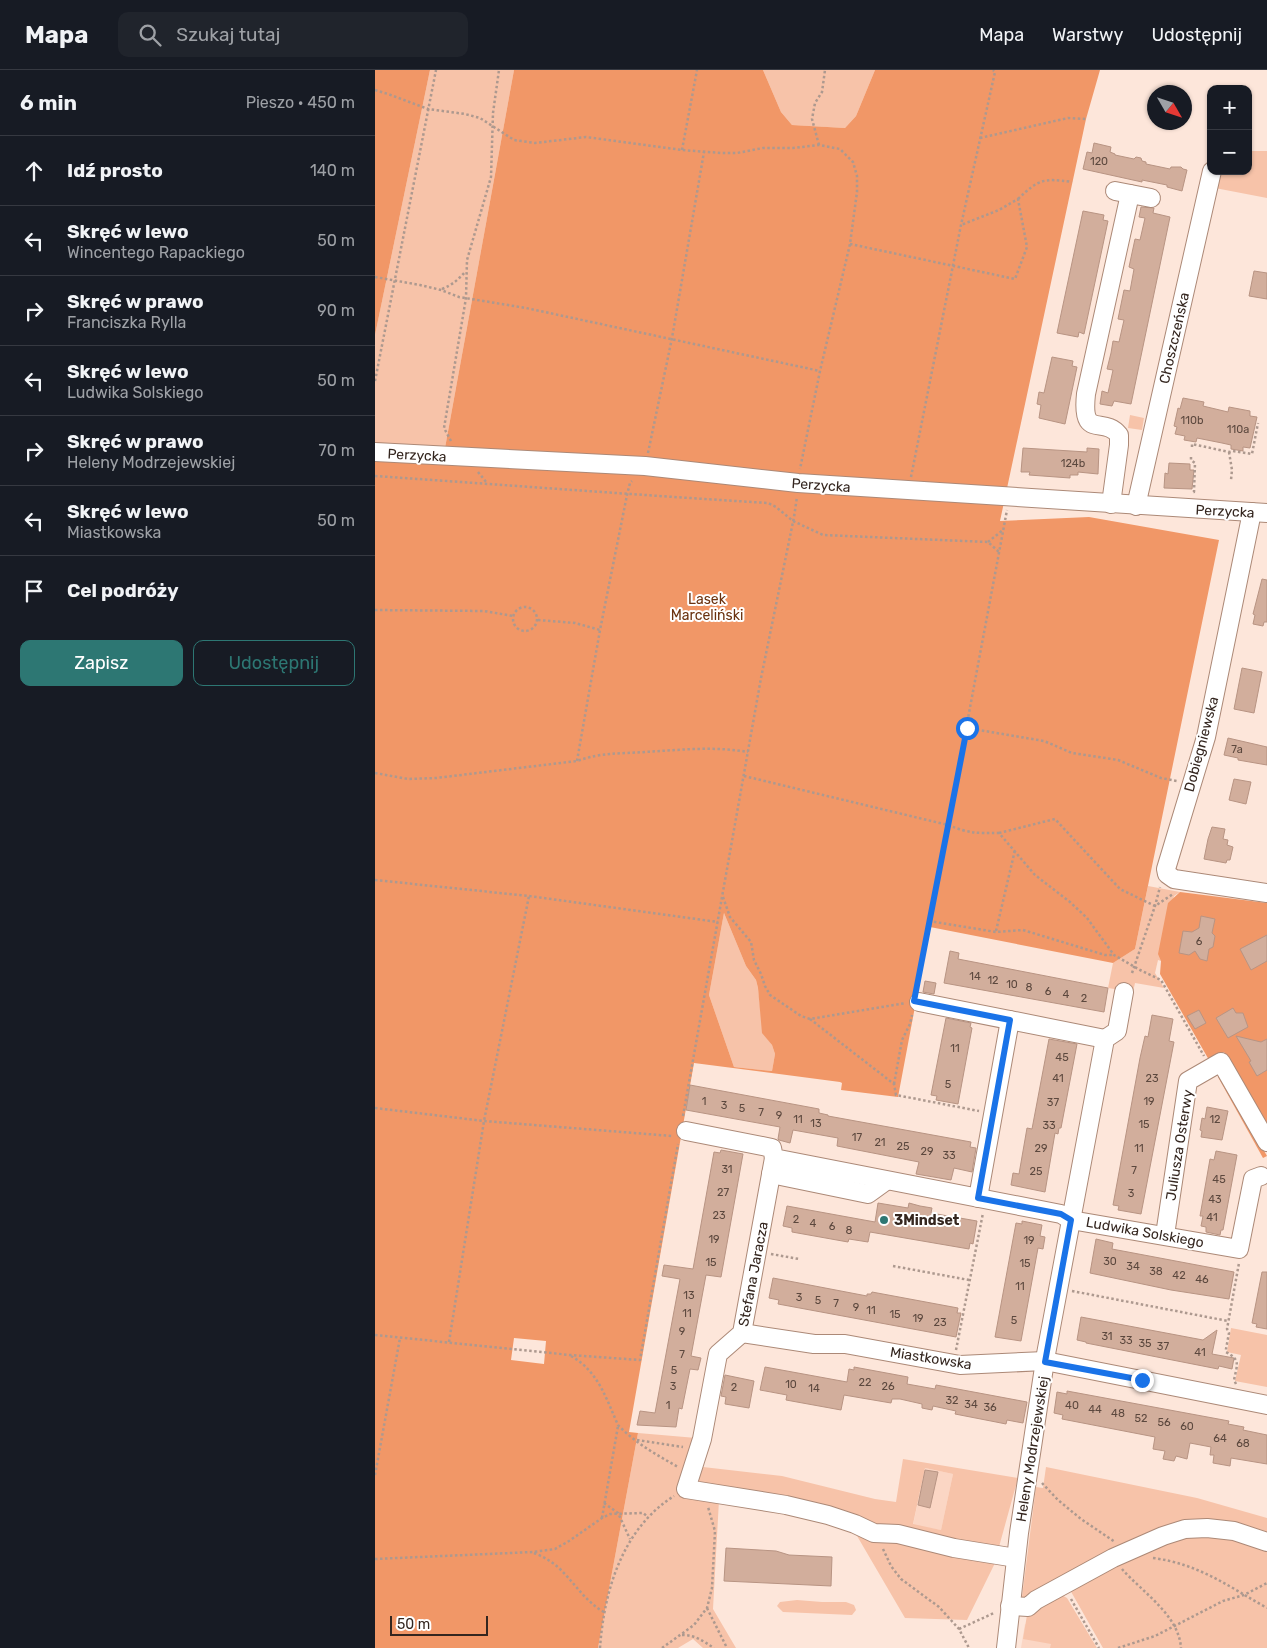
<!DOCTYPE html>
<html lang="pl">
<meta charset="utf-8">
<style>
:root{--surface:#171b24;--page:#20242c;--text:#f1f3f6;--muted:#9ea1a6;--line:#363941;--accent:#2d7773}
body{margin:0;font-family:Rubik,sans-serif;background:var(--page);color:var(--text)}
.controls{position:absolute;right:15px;top:15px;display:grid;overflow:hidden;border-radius:10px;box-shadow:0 1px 4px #0004}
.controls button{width:45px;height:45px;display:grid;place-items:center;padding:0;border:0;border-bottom:1px solid var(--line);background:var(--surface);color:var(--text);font:25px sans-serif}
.compass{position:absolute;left:772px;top:15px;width:45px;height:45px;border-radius:50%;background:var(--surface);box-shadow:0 1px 4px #0004;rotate:129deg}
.scale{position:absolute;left:15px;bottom:12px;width:98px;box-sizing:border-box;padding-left:5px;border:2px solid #34261f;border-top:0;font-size:14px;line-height:18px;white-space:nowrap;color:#34261f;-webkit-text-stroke:4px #fff;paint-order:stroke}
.stop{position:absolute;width:15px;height:15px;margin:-11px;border:4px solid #1a73e8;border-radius:50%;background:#fff}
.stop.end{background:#1a73e8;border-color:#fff;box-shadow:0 1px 5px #0008}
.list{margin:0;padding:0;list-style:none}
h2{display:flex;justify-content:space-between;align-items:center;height:65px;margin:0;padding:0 20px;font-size:21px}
h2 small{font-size:16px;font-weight:400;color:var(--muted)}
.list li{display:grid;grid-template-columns:32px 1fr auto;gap:15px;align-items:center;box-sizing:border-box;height:70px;padding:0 20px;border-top:1px solid var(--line)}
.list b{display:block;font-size:19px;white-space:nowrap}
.list p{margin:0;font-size:16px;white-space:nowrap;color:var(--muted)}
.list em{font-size:16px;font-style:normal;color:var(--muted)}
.actions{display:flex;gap:10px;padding:15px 20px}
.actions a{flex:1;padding:11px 0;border:1px solid var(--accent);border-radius:10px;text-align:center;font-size:18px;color:var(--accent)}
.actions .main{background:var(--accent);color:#fff}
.icon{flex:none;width:28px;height:28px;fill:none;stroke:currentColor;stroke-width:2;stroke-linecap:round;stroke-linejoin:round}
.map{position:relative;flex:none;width:892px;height:1578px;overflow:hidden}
header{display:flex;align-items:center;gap:30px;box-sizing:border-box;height:70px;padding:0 25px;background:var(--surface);border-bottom:1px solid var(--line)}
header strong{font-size:24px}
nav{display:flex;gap:28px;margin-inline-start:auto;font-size:18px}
.search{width:350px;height:45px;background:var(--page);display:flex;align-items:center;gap:12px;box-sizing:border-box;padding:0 18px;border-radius:10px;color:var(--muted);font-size:19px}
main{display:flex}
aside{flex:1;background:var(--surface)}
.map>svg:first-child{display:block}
.built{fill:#fbd6c4}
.green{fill:#f7c3a9;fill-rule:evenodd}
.forest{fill:#f19767;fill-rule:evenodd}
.building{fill:#d2ae9c;stroke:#b89483}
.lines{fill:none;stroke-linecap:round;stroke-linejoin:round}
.minor-casing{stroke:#ac8977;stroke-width:20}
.path{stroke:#ad998f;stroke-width:2.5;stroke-dasharray:2.5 2.5;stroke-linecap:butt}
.minor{stroke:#fff;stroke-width:18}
.route{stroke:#1a73e8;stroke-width:6}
.poi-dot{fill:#2d7773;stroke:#fff;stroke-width:2}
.labels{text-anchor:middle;stroke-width:4;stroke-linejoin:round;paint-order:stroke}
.number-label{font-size:11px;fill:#5c483e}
.street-label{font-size:14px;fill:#34261f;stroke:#fff}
.park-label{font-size:14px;fill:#6b320f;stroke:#fff}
.poi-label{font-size:14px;font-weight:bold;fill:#34261f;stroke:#fff;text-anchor:start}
</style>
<header>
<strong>Mapa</strong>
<div class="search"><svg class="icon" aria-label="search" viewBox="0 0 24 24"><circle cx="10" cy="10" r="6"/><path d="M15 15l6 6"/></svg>Szukaj tutaj</div>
<nav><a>Mapa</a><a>Warstwy</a><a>Udostępnij</a></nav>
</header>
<main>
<aside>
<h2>6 min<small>Pieszo · 450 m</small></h2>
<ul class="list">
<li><svg class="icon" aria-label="ahead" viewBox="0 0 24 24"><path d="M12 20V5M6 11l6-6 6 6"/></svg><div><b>Idź prosto</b></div><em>140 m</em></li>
<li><svg class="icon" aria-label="left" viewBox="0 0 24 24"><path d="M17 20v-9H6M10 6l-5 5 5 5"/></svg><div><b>Skręć w lewo</b><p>Wincentego Rapackiego</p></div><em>50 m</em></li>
<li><svg class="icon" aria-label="right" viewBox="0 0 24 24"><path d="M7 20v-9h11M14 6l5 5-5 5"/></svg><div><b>Skręć w prawo</b><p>Franciszka Rylla</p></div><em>90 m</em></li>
<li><svg class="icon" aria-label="left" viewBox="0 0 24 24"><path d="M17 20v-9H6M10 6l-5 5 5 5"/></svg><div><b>Skręć w lewo</b><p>Ludwika Solskiego</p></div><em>50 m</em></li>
<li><svg class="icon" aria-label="right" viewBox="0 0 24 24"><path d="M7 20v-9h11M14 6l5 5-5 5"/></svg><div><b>Skręć w prawo</b><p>Heleny Modrzejewskiej</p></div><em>70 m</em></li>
<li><svg class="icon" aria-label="left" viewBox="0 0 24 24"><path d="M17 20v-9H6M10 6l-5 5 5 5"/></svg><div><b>Skręć w lewo</b><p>Miastkowska</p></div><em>50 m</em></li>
<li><svg class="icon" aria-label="arrive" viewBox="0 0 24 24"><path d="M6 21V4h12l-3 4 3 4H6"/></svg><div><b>Cel podróży</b></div></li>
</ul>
<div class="actions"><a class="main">Zapisz</a><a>Udostępnij</a></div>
</aside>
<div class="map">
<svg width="892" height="1578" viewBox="0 0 892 1578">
<rect width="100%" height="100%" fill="#fde6da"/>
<g class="built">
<path d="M550 1398 578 1404 566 1460 538 1455Z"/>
<path d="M650 1554 691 1578H646Z"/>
</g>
<g class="green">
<path d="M55 0H139L70 378 0 372V265Z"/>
<path d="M388 0H500L481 46 470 58 417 55 406 42Z"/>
<path d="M873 81H892V128L840 118 843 101H873Z"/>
<path d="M755 345 769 348 767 360 753 358Z"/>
<path d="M773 816 805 822 799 826 786 891 783 890 780 903 789 918 760 913 758 922 733 918 738 893 760 879Z"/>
<path d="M349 843 371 896 381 910 383 918 388 963 397 975 400 984 397 1001 359 997 334 925Z"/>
<path d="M856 1258 892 1265V1317L860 1311 866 1285 852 1282Z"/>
<path d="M263 1363 333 1369 328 1397 407 1406 500 1429 521 1432 528 1389 643 1408 619 1495 592 1550 530 1548 478 1459 411 1440 344 1430 338 1539 361 1578H328L318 1569 303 1578H223ZM550 1398 578 1404 566 1460 538 1454Z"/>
<path d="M671 1397 822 1428 892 1448V1578H728L690 1511 654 1528 647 1527 661 1417 668 1418Z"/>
<path d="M685 1524 692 1528 722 1578H675L676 1574 648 1569 653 1539Z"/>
<path d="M422 1530 447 1532H471L479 1535 481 1540 477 1545 408 1542 402 1536 405 1532Z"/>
</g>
<g class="forest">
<path d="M0 0H55L0 265Z"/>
<path d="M139 0H388L406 42 417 55 470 58 481 46 500 0H725L711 49 625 451 714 447 844 470 760 879 738 893 555 857 523 1027 466 1020 467 1013 465 1012 319 993 254 1362 263 1363 223 1578H0V372L70 378ZM349 843 371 896 381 910 383 918 387 963 397 975 400 984 397 1001 359 997 334 925ZM139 1268 171 1271 169 1294 136 1290Z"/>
<path d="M805 822 892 833V1057L849 982 834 990 785 904 786 891 783 884 793 833Z"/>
<path d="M846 1006 892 1086 888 1088 843 1007Z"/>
</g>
<g class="building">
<path d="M719 73 736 77 735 82 740 84V85L759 89 761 87 766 88 767 91 771 92V94L795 99 796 97H806L808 99 812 100 807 121 792 117V115L767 110V112L708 99 712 82 717 83Z"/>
<path d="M766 137 779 138 778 143 795 147 756 334 739 331 737 336 725 334 727 321 733 323 738 300 732 299 736 283 738 271 744 272 749 250 743 249 749 220 755 221 759 199 754 197 760 169 765 170 770 148 764 147Z"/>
<path d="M708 141 729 145 728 150 733 151 709 264 704 262 703 267 682 263Z"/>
<path d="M879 201 892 203V229L874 226Z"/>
<path d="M677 287 698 291 697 296 702 297 690 354 664 348 666 335 662 334 664 322 669 323Z"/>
<path d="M808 328 829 332 828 336 853 342 854 337 875 341V346L882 347 875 378 868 377V381L856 379V375L847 373 822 368 821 372 809 370 810 366 800 364 802 357 799 356 803 338 805 339Z"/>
<path d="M648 378 712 382V378L724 379 723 404 703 402V405H695V408L654 405 655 402H646Z"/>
<path d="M794 393 815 394V400H819L817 419 789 418 790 403 793 404Z"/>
<path d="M887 509 892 510V552H889L888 556 878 554 880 545 878 544Z"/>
<path d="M867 598 887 602 879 643 859 639Z"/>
<path d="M853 668 892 677V695L863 690V688L849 685Z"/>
<path d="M859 709 876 712 871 734 854 730Z"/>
<path d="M837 757 850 759 848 769 853 770 852 775 858 777 855 790H852L851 793 829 789 833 769Z"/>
<path d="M826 846 840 849 837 863 840 866 838 877 834 879 832 891 825 889 820 881 814 885 804 883 808 861 817 862 824 858Z"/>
<path d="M892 865V891L876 900 865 879Z"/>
<path d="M575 881 584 883 583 889 733 918 729 942 569 913Z"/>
<path d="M550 911 561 913 559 924 548 922Z"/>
<path d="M858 938 861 943H868L873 957 853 968 841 948Z"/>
<path d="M824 940 831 953 820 959 812 946Z"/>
<path d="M777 945 798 949 794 971 799 972 766 1144 743 1140 744 1136 738 1135 765 988 770 966 773 967Z"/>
<path d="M571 948 596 953 595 957 597 958 583 1034 561 1030 562 1026 556 1025Z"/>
<path d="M861 966 886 972 892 969V1000L882 1006 874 992 876 991Z"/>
<path d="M674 969 702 974 686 1058H684L683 1064 680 1063 670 1122 636 1115 638 1103 644 1104 652 1058 657 1059Z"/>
<path d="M315 1015 444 1039V1043L453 1045V1046L596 1072 595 1077 601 1078 597 1102 579 1098 576 1110 541 1104 544 1092 462 1076 463 1068 418 1060 415 1073 404 1070 403 1069 405 1057 311 1040Z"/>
<path d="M832 1037 853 1041 847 1070 826 1067 827 1061 825 1060 827 1048 830 1049Z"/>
<path d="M346 1080 368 1084 346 1207 331 1205 316 1286 326 1288 323 1300 315 1299 307 1339 304 1338 301 1357 262 1355 265 1341 280 1343 305 1209 287 1206 289 1195 318 1199 339 1082 345 1083Z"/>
<path d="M841 1081 862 1085 848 1160H846L845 1165 831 1162V1157L826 1156 828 1146H825L835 1089 839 1090Z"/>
<path d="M503 1133 533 1138 534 1133 545 1136 557 1138 556 1143 602 1151 598 1174 595 1173 594 1179 495 1162 493 1172 474 1169 473 1172 417 1162V1158L408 1156 412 1136 500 1152Z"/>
<path d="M647 1151 667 1155 665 1166 670 1167 668 1179 663 1178 646 1271 620 1267 641 1153 647 1154Z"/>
<path d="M721 1169 738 1173 737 1179 859 1202 854 1229 796 1220 715 1203Z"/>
<path d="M887 1202H892V1259L881 1257 882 1254 877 1253Z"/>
<path d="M398 1208 492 1226V1224H496L497 1222 583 1238 582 1243H586L581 1267 403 1234 404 1230 394 1228Z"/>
<path d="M706 1247 828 1270 842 1260 837 1284 859 1288 857 1299 844 1296 843 1299 711 1273V1272L702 1270Z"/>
<path d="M390 1297 472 1312 474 1299 479 1300V1297L533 1307 532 1314 560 1319 561 1315 652 1332 648 1353 632 1350 631 1354 621 1352 580 1344 581 1341 558 1336 557 1340 547 1338V1334L525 1329H517L516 1333 469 1325 466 1340 411 1330 412 1325 385 1320Z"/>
<path d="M350 1305 379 1311 374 1338 350 1334 351 1327 346 1326Z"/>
<path d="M692 1321 854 1351 853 1354 869 1357 868 1360 892 1365V1394L856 1388 855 1396 838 1393 839 1385H835L836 1377 815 1373 812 1389 801 1386 799 1391 788 1389 790 1381 778 1379 780 1367 687 1349 688 1345 679 1343 682 1322 692 1324Z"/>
<path d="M550 1400 563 1402 555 1438 543 1435Z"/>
<path d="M351 1478 401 1481 414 1485 457 1487 456 1516 349 1511Z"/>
</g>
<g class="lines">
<g class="minor-casing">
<g id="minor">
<path d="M740 121 776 128"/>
<path d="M0 382 270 396 423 413 892 443"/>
<path d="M736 434 744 375V365C728 345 706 371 711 324L755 124"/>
<path d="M761 436 837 101"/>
<path d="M877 442 831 667 791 799 792 804 799 809 892 823"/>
<path d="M544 932 730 969"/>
<path d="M311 1061 397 1078 399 1088 686 1144 696 1150 864 1179 878 1109 886 1106"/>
<path d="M399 1088 367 1263 343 1284 327 1369 311 1419 411 1435 453 1445 480 1454 499 1463 523 1464 579 1478 641 1488"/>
<path d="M396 1104 493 1124 511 1111"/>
<path d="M603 1128 635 950"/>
<path d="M790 1165 813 1011 846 992 892 1072"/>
<path d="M367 1263 439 1274H470L585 1295 670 1291 892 1335"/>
<path d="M635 1536 653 1537 661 1530 738 1488 788 1466 810 1459 832 1458 859 1461 892 1472"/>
<path d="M631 1578 644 1463 671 1284 730 969 742 961 749 922"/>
</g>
</g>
<g class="path">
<path d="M0 20 13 24 53 39 90 44 105 48 139 70 160 73 211 67 307 80 346 83H362L388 78H418L444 75 465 79 478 92 482 106V122L475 174 445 301 425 399"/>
<path d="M605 68 693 48 711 49"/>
<path d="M444 75 437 49 440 33 447 22 450 0"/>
<path d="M307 80 322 0"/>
<path d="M643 129C664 109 668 108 697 112"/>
<path d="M475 174 640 209 652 177 643 129 624 140 586 155"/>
<path d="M0 207 45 215 66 220 84 227 151 238 445 301"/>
<path d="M67 219C77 215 83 210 90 202"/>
<path d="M0 311 61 0"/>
<path d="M76 371 69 358 91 228 92 190 116 107 118 43 124 0"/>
<path d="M817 377V374L854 382 858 381 877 384 883 353"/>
<path d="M854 382 857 400 856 410 855 411"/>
<path d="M273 383 297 268 329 82"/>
<path d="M816 387V390L820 393 819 422H818"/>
<path d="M103 402 112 413"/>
<path d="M0 406C131 415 262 425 393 433L401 437 418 451 448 465 613 472 624 482"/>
<path d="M536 407 586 155 620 2 618 0"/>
<path d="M613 472 628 460"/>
<circle cx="150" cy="549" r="12"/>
<path d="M0 540 109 541 138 546"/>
<path d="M163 550 200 553 225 560"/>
<path d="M592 658 669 671 697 683 743 690 786 708 802 711"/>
<path d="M202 691 225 560 252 425 255 413 257 411"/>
<path d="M0 703 33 709 61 708 202 691C228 682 243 684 270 682 304 680 339 676 373 682"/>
<path d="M369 706 573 755 632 440"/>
<path d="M624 763 680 749 745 819 780 836 798 824"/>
<path d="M0 810 154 826 343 852"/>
<path d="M348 827 355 847 376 872 379 890 386 904 390 916 395 925 426 946 435 949 531 933"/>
<path d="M554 851 621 862 648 860 730 885H739"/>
<path d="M621 861 640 780"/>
<path d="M757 903 780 836 785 817"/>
<path d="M542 917 573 755C596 764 601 763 624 763L660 805 695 832 712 848 739 885 765 900 786 910 829 986"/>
<path d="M435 949 519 1014 521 1025 604 1041"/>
<path d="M519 1014 527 970 535 954 537 945"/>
<path d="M0 1038 109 1051 297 1066"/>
<path d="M308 1046 386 608 419 447 422 427"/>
<path d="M396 1184 424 1189"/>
<path d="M518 1196 594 1210"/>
<path d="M697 1221 853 1251"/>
<path d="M0 1265 195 1285 265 1290 303 1074"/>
<path d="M74 1272 109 1051 154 826"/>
<path d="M581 1280 608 1143"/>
<path d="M196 1286C223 1301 231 1328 243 1355 260 1373 282 1385 303 1397"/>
<path d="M861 1314 859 1310C862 1295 866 1290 851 1282V1279L854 1263 852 1259 864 1193"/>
<path d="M262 1370 308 1377"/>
<path d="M0 1405 25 1268"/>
<path d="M667 1413 683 1430 706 1449 740 1472"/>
<path d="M229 1433 243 1443 255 1469"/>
<path d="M227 1448 243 1356"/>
<path d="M508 1479 516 1496 526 1509 564 1537 584 1559 594 1578"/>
<path d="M159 1483C169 1487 178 1492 186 1500 201 1515 211 1532 229 1542"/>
<path d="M778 1488C824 1494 853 1516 892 1538"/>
<path d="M0 1489 158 1482 180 1479 194 1471 227 1448 235 1444 268 1443 273 1447"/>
<path d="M747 1499C767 1522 804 1545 806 1578"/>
<path d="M696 1529 724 1578"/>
<path d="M332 1538 352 1578"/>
<path d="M584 1559 619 1543"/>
<path d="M307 1565C320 1565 328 1571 339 1578"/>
<path d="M225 1578C229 1520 248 1458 299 1426"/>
<path d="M287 1578 319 1555 332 1538 337 1518 340 1461 333 1437"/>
<path d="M743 1578 780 1566 848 1531 869 1525 892 1513"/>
</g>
<use href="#minor" class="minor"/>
</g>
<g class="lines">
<path class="route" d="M592 658 539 931 635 950 603 1128 686 1144 696 1150 670 1292 767 1310"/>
</g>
<circle class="poi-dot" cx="509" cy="1150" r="5"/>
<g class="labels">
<g class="number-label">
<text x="724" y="95">120</text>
<text x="817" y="354">110b</text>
<text x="863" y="363">110a</text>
<text x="698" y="397">124b</text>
<text x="862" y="683">7a</text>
<text x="824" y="875">6</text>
<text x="600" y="910">14</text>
<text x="618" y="914">12</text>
<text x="637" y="918">10</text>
<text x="654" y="921">8</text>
<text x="673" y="925">6</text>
<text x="691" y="928">4</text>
<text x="709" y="932">2</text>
<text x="580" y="982">11</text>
<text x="687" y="991">45</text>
<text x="683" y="1012">41</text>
<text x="777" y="1012">23</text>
<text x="573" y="1018">5</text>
<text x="329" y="1035">1</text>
<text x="774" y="1035">19</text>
<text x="678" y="1036">37</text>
<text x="349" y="1039">3</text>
<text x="367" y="1042">5</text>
<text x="386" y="1046">7</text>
<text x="404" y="1049">9</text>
<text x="423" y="1053">11</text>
<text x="840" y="1053">12</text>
<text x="441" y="1057">13</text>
<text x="769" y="1058">15</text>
<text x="674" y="1059">33</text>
<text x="482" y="1071">17</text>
<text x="505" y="1076">21</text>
<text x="528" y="1080">25</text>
<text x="666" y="1082">29</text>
<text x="764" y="1082">11</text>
<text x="552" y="1085">29</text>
<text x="574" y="1089">33</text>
<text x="352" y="1103">31</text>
<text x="759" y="1104">7</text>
<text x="661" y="1105">25</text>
<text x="844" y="1113">45</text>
<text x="348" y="1126">27</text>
<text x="756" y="1127">3</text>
<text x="840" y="1133">43</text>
<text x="344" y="1149">23</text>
<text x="837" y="1151">41</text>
<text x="421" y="1153">2</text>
<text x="438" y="1157">4</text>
<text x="457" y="1160">6</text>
<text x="474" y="1164">8</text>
<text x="339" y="1173">19</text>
<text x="654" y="1174">19</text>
<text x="735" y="1195">30</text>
<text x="336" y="1196">15</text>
<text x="650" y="1197">15</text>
<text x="758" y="1200">34</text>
<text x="781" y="1205">38</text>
<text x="804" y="1209">42</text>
<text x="827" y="1213">46</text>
<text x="645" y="1220">11</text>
<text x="314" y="1229">13</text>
<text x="424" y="1231">3</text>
<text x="443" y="1234">5</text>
<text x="461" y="1237">7</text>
<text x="481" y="1241">9</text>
<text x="496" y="1244">11</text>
<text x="312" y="1247">11</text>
<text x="520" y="1248">15</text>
<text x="543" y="1252">19</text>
<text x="639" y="1254">5</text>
<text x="565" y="1256">23</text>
<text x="307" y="1265">9</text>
<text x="732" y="1270">31</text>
<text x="751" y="1274">33</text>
<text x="770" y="1277">35</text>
<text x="788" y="1280">37</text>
<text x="825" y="1286">41</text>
<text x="307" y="1288">7</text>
<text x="299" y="1304">5</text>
<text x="490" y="1316">22</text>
<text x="416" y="1318">10</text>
<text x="298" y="1320">3</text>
<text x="513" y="1320">26</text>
<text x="359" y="1321">2</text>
<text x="439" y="1322">14</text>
<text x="577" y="1334">32</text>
<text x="596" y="1338">34</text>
<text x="293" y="1339">1</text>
<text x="697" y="1339">40</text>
<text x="615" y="1341">36</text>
<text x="720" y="1343">44</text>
<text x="743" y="1347">48</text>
<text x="766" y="1352">52</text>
<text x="789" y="1356">56</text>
<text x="812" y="1360">60</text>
<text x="845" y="1372">64</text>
<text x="868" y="1377">68</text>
</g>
<g class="street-label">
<text transform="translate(799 268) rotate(-77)" y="5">Choszczeńska</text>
<text transform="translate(42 385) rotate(3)" y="5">Perzycka</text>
<text transform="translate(446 415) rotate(4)" y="5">Perzycka</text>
<text transform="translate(850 441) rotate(3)" y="5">Perzycka</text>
<text transform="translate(826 674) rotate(-75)" y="5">Dobiegniewska</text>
<text transform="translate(804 1075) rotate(-81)" y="5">Juliusza Osterwy</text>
<text transform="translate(770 1162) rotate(10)" y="5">Ludwika Solskiego</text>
<text transform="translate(378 1204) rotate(-79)" y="5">Stefana Jaracza</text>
<text transform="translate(556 1288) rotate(9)" y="5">Miastkowska</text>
<text transform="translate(657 1379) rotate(-81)" y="5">Heleny Modrzejewskiej</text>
</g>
<g class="park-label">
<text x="332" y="534">Lasek<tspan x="332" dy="16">Marceliński</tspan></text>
</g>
<g class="poi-label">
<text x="519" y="1155">3Mindset</text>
</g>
</g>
</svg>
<div class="controls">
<button>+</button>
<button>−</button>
</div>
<svg class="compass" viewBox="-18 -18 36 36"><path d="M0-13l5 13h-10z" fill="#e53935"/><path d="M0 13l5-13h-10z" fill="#9ea1a6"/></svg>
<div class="scale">50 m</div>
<div class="stop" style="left:592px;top:658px"></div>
<div class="stop end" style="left:767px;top:1310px"></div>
</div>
</main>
